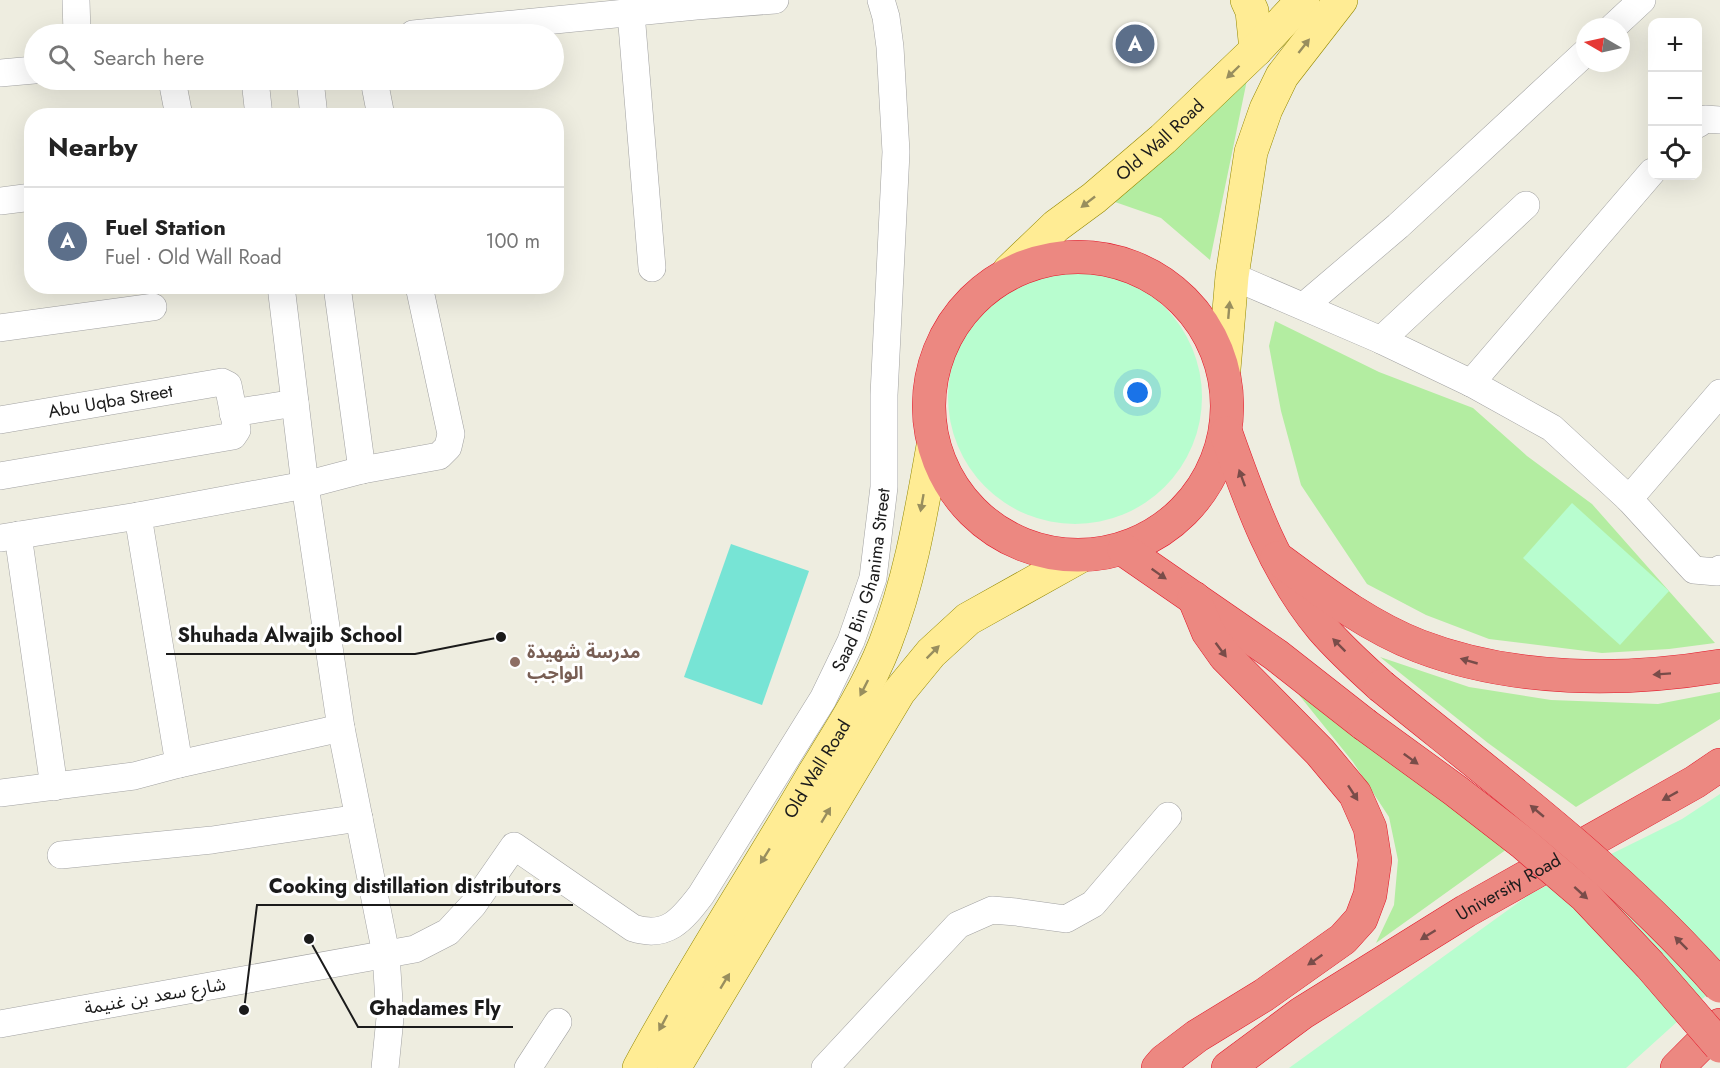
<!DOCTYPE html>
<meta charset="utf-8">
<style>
:root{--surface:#fff;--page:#f6f6f6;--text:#222;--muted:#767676;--line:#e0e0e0;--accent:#c73200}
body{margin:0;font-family:Jost,"Noto Sans Arabic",sans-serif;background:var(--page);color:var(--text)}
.controls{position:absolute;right:18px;top:18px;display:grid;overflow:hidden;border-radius:12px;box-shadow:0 6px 24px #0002}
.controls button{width:54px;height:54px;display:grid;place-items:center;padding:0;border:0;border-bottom:2px solid var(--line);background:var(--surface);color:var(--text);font:30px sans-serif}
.compass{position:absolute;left:1576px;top:18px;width:54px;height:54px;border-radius:50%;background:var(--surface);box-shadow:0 6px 24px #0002;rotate:279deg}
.you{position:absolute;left:1138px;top:393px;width:21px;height:21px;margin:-15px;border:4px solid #fff;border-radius:50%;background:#1a73e8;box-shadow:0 0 0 9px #1a73e833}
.badge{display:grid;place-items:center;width:39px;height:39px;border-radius:50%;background:var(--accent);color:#fff;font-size:20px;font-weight:700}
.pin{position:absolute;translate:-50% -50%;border:3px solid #fff;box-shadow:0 2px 6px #0006}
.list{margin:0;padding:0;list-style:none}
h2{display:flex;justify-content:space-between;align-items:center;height:78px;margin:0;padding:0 24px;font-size:26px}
h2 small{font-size:20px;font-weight:400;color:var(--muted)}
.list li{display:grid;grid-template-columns:39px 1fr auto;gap:18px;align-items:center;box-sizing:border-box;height:108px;padding:0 24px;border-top:2px solid var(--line)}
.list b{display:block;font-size:22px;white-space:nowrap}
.list p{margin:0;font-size:20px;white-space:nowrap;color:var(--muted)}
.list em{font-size:20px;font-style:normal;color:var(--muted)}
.icon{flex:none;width:33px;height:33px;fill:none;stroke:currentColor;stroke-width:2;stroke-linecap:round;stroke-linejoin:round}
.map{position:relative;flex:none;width:1720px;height:1068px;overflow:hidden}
.search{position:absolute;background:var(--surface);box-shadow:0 6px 24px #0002;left:24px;top:24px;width:540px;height:66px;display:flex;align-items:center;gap:15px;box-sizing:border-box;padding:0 21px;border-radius:33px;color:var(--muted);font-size:22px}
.panel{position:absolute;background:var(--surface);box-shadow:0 6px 24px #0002;left:24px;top:108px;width:540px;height:186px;border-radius:24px}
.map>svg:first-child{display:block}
.grass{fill:#b3eda1}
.park{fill:#b8fdcf}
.pitch{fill:#77e4d5}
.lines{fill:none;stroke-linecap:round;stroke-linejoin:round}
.minor-casing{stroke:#a2a2a2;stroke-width:28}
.major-casing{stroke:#938800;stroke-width:34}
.highway-casing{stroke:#e21729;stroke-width:34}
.minor{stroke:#fff;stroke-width:27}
.major{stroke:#ffec94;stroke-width:33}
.highway{stroke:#ec8881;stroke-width:33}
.highway-bridge-casing{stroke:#e21729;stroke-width:34;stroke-linecap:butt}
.highway-bridge{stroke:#ec8881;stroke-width:33}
.oneway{fill:#988e5e}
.oneway2{fill:#794c49}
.education-dot{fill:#8d6e63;stroke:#fff;stroke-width:2}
.labels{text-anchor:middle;stroke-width:6;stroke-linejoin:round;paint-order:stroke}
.street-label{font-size:18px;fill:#1b1b1b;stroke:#fff}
.education-label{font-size:18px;font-weight:bold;fill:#785e54;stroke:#fff;text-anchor:start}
.leader{fill:none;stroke:#1b1b1b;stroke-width:2}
.callout-dot{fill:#1b1b1b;stroke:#fff;stroke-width:2}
.callout-label{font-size:20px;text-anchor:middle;font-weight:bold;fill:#1b1b1b;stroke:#fff;stroke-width:6;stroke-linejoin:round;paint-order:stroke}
</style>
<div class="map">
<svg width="1720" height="1068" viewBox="0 0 1720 1068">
<rect width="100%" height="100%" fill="#eeede0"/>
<g class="grass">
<path d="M1248 75 1210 260 1161 218 1115 202Z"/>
<path d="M1275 321 1379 372 1473 408 1527 456 1592 504 1715 643 1669 649 1602 653 1489 639 1426 615 1367 584 1301 485 1281 411 1269 346Z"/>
<path d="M1380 657 1469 687 1551 700 1658 704 1720 692V719L1576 807 1488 743Z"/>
<path d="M1295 690 1507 849 1376 943 1394 905 1398 860 1389 817 1353 762Z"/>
</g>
<g class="park">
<circle cx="1075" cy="397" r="127"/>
<path d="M1572 503 1669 591 1620 645 1523 558Z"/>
<path d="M1720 794V983L1626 1068H1289L1530 894 1682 819Z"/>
</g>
<path class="pitch" d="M731 544 809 571 762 705 684 677Z"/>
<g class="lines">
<g class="minor-casing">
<g id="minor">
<path d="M76 0 77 34"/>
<path d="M631 13 652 268"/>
<path d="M1613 27 1642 0"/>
<path d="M413 34 696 6 775 0"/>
<path d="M0 73 34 70"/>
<path d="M172 80 179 116"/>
<path d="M255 80 259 116"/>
<path d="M310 80 314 116"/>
<path d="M374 80 381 116"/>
<path d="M1698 124 1705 119 1720 120"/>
<path d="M0 201 32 197"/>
<path d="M1232 276 1381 340 1471 383 1552 428 1629 499 1694 570 1717 572 1720 569"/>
<path d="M281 286 305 485 341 728 386 954 390 1018 385 1068"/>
<path d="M337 286 362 470"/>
<path d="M1304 306 1398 226 1585 53"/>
<path d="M0 328 153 307"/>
<path d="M1381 340 1526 205"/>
<path d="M1471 383 1652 172"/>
<path d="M233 413 295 403"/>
<path id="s1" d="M0 420 222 382 228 385 237 430 233 436 0 476"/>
<path d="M1629 499 1720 393"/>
<path d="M18 535 54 787"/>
<path d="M1 538 138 516"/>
<path d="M341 728 179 764 138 516 305 485 362 470 439 456 448 447 451 434 419 286"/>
<path d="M0 793 134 776 179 764"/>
<path d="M61 855 212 840 359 818"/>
<path id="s2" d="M0 1024 415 949 448 932 473 905 514 846 633 928C667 939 682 920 701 895L823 699 851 641 873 578 884 487V395L896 152 890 47 886 17 881 0"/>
<path d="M528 1068 558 1022"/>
<path d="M825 1068 958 925 992 910 1016 912 1066 919 1093 904 1168 816"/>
</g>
</g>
<g class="major-casing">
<g id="major">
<path d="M1247 0 1252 11 1256 50"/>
<path id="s3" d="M1009 271 1056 226 1094 198 1163 139 1256 50 1303 0"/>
<path d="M1224 369 1232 276 1251 152 1266 109 1282 76 1341 0"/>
<path id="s4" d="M639 1068C693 968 756 873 813 775 839 733 867 690 885 644 910 580 921 513 933 446"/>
<path d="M674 1068 899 692 931 653 968 619 1079 557"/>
</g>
</g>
<g class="highway-casing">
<g id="highway">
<circle cx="1078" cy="406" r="149"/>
<path d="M1226 433C1250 501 1275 572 1322 628 1340 649 1361 668 1381 686"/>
<path d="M1124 550 1276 655 1364 724"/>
<path d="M1277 558C1322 591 1367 626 1419 646 1513 682 1623 682 1720 666"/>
<path d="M1158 1068 1164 1061 1197 1036 1264 995 1343 939 1361 919 1370 895 1375 860 1370 828 1355 794 1320 752 1225 656 1208 632 1194 598"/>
<path id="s5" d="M1228 1068 1302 1013 1466 911 1695 782 1720 765"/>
<path d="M1677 1068 1720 1025"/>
</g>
</g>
<use href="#minor" class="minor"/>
<use href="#major" class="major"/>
<use href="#highway" class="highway"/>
<g class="highway-bridge-casing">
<g id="highway-bridge">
<path d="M1381 686C1499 782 1620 872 1720 986"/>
<path d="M1364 724 1456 791 1523 843 1585 896 1650 965 1720 1046"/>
</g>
</g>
<use href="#highway-bridge" class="highway-bridge"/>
</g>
<defs><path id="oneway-solid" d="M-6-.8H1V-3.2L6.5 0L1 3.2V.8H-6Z" transform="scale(1.5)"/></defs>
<g class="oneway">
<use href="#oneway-solid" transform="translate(1304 46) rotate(-52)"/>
<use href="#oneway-solid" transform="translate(1233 72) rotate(136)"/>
<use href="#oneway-solid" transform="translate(1088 202) rotate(142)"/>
<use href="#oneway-solid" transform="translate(1229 310) rotate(-85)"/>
<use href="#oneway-solid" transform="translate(922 503) rotate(100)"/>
<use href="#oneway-solid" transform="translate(933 652) rotate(-45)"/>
<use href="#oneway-solid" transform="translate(864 688) rotate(117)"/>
<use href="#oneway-solid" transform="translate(826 815) rotate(-59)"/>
<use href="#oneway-solid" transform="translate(765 856) rotate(122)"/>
<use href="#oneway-solid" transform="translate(725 981) rotate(-59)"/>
<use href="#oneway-solid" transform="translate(663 1023) rotate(118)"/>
</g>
<g class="oneway2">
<use href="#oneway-solid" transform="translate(1242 478) rotate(-110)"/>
<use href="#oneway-solid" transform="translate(1159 574) rotate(35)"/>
<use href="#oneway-solid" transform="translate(1339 645) rotate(-135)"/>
<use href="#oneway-solid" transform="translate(1221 650) rotate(53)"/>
<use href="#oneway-solid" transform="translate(1469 661) rotate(-164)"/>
<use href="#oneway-solid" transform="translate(1662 674) rotate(176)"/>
<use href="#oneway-solid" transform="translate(1411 759) rotate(36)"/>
<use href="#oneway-solid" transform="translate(1353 793) rotate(57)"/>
<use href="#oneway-solid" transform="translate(1670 796) rotate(151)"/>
<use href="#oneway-solid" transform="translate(1537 811) rotate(-140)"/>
<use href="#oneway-solid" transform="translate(1581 893) rotate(42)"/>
<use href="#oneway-solid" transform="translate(1428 935) rotate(148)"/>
<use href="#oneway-solid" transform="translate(1681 943) rotate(-135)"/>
<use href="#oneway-solid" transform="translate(1315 960) rotate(145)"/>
</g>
<circle class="education-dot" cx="515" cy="662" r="6"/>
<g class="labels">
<g class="street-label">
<text dy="6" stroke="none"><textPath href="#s3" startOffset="200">Old Wall Road</textPath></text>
<text dy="6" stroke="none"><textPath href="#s1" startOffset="112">Abu Uqba Street</textPath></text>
<text dy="6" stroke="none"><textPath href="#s2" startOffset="1152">Saad Bin Ghanima Street</textPath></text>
<text dy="6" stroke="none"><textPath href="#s4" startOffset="348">Old Wall Road</textPath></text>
<text dy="6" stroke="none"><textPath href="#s5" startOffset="334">University Road</textPath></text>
<text transform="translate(155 996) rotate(-10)" y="6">شارع سعد بن غنيمة</text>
</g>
<g class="education-label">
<text x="527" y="658">مدرسة شهيدة<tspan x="527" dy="21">الواجب</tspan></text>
</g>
</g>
<path class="leader" d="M501 637L415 654H166M244 1010L257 905H573M309 939L358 1027H513"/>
<g class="callout-dot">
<circle cx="501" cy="637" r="6"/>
<circle cx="244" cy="1010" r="6"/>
<circle cx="309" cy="939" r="6"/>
</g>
<g class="callout-label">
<text x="290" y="642">Shuhada Alwajib School</text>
<text x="415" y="893">Cooking distillation distributors</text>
<text x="435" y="1015">Ghadames Fly</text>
</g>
</svg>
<div class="controls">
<button>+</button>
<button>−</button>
<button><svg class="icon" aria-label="locate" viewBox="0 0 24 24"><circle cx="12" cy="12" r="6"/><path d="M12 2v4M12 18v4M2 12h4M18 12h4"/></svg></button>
</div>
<svg class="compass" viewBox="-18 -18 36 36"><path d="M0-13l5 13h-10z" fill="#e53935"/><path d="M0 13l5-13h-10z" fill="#767676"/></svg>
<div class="you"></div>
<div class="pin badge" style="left:1135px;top:44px;background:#5c6f8a">A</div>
<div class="search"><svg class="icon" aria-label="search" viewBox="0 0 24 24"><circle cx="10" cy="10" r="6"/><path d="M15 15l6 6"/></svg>Search here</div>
<section class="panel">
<h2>Nearby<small></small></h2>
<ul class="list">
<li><span class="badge" style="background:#5c6f8a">A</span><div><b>Fuel Station</b><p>Fuel · Old Wall Road</p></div><em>100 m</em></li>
</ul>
</section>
</div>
